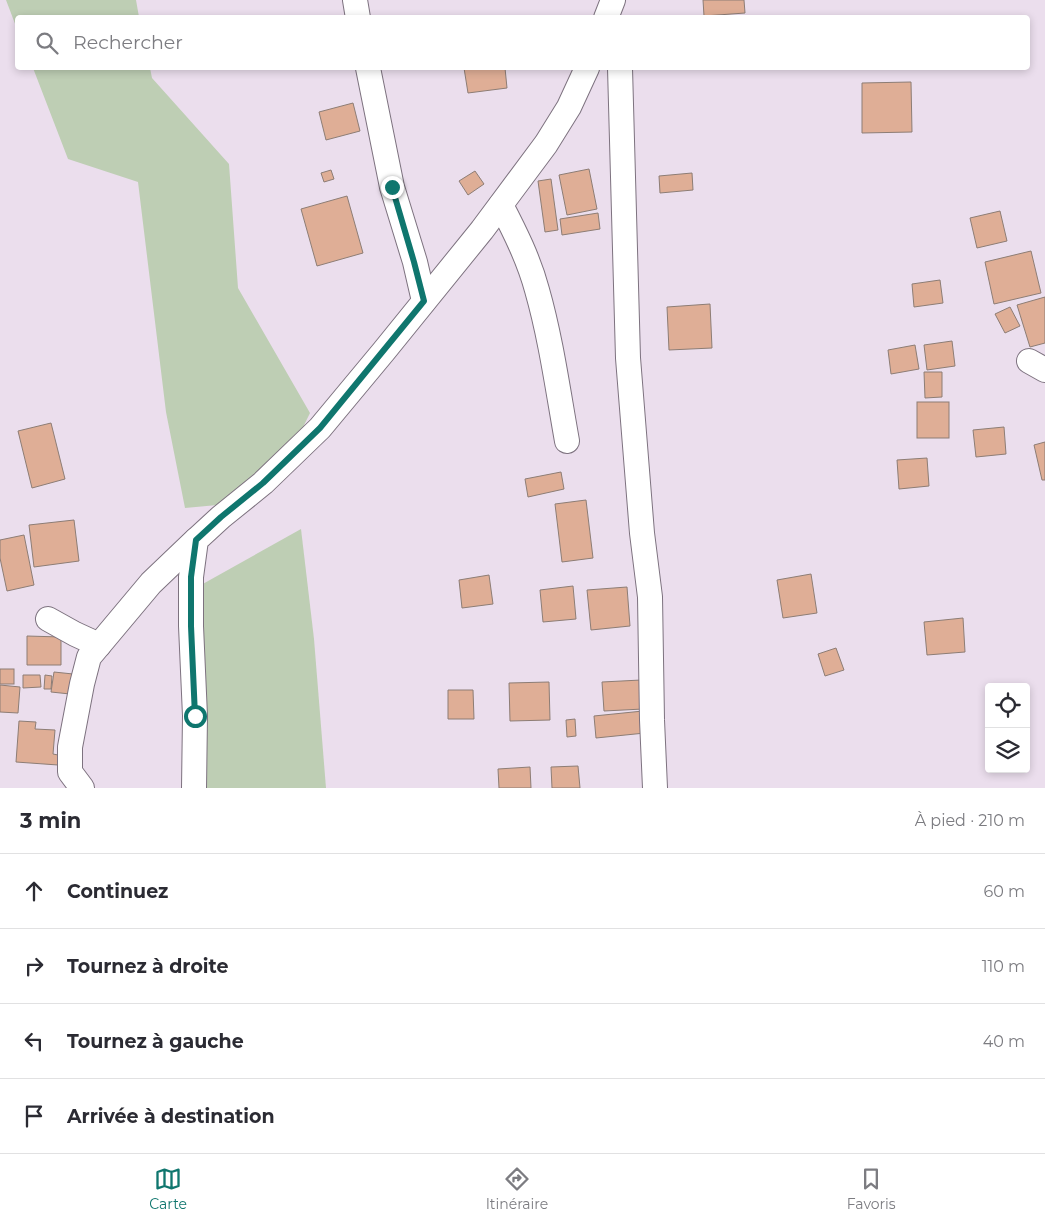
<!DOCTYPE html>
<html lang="fr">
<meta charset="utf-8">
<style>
:root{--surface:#fff;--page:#f7f7f7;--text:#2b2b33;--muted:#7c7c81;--line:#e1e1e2;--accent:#0f766e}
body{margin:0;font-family:Montserrat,sans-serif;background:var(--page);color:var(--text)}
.controls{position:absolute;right:15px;bottom:15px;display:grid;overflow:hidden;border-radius:5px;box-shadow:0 2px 8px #0003}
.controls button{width:45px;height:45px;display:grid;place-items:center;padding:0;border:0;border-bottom:1px solid var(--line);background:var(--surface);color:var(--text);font:25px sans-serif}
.stop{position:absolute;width:15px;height:15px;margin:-11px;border:4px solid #0f766e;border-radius:50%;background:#fff}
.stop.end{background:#0f766e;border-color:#fff;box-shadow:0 1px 5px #0008}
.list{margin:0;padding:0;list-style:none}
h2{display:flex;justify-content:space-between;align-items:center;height:65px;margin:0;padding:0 20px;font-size:21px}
h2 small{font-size:16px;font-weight:400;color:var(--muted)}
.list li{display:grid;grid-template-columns:32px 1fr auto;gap:15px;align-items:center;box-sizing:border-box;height:75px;padding:0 20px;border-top:1px solid var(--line)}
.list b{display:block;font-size:19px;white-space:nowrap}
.list em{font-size:16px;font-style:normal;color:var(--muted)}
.icon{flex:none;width:28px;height:28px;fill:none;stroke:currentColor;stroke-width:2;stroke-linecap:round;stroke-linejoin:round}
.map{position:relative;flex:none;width:1045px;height:788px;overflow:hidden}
.search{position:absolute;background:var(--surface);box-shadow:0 2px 8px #0003;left:15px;right:15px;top:15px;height:55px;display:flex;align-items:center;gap:12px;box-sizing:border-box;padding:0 18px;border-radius:5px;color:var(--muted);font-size:19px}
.sheet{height:365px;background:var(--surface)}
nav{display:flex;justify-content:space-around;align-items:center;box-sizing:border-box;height:70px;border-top:1px solid var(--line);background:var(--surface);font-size:14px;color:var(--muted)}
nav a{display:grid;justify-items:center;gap:2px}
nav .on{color:var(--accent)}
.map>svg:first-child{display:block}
.green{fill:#beceb4}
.building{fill:#dfae96;stroke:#8d7d75}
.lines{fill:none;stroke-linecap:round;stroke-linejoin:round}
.minor-casing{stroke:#7d727f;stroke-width:26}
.minor{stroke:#fff;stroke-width:24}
.route{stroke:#0f766e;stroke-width:6}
</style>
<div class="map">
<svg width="1045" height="788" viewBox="0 0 1045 788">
<rect width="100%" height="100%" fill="#ebdeed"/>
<g class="green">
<path d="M6 0H136L139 17 18 18 17 29Z"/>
<path d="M33 68H150L152 78 229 164 238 288 310 413 280 474 239 503 185 508 166 412 138 182 68 159Z"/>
<path d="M301 529 314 639 326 788H207L202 759 192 590Z"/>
</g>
<g class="building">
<path d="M703 0H744L745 13 704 16Z"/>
<path d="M464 68H505L507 88 468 93Z"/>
<path d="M911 82 912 132 862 133V83Z"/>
<path d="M353 103 360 131 326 140 319 112Z"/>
<path d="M589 169 597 209 567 215 559 175Z"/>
<path d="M331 170 334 179 324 182 321 173Z"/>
<path d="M475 171 484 184 468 195 459 181Z"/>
<path d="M692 173 693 190 660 193 659 176Z"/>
<path d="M551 179 558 230 545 232 538 181Z"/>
<path d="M347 196 363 253 317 266 301 209Z"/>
<path d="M1000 211 1007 241 977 248 970 218Z"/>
<path d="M598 213 600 229 562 235 560 219Z"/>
<path d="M1031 251 1041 293 994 304 985 262Z"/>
<path d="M940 280 943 303 914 307 912 284Z"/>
<path d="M1045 297V343L1030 347 1017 305Z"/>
<path d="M710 304 712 348 669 350 667 307Z"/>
<path d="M1010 307 1020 326 1005 333 995 314Z"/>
<path d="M952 341 955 366 927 370 924 345Z"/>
<path d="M915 345 919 369 891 374 888 350Z"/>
<path d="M924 372H942V397L925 398Z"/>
<rect x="917" y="402" width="32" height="36"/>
<path d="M51 423 65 479 32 488 18 431Z"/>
<path d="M1004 427 1006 454 976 457 973 430Z"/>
<path d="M1045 442V480H1042L1034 445Z"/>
<path d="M927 458 929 486 899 489 897 460Z"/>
<path d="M561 472 564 489 528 497 525 479Z"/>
<path d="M586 500 593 558 562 562 555 504Z"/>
<path d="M74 520 79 561 34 567 29 525Z"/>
<path d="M24 535 34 585 7 591 0 558V540Z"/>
<path d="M811 574 817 613 783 618 777 580Z"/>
<path d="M489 575 493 604 462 608 459 580Z"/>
<path d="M573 586 576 619 543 622 540 590Z"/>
<path d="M627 587 630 626 591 630 587 590Z"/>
<path d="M963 618 965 652 927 655 924 622Z"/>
<path d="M27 636 61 637V665H27Z"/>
<path d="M836 648 844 670 825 676 818 654Z"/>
<rect x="0" y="669" width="14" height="15"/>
<path d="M54 672 73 674 70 694 51 692Z"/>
<path d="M23 675H40L41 687 23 688Z"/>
<path d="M45 675 52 676 51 689H44Z"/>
<path d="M641 680 643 709 604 711 602 682Z"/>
<path d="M549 682 550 720 510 721 509 683Z"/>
<path d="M0 685 20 687 18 713 0 712Z"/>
<path d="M448 690H473L474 719H448Z"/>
<path d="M643 711 645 733 596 738 594 716Z"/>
<path d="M575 719 576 736 567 737 566 720Z"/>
<path d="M19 721 36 722 35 729 55 730 53 754 58 755V765L16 762Z"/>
<path d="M578 766 580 788H552L551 767Z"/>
<path d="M530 767 531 788H499L498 769Z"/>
</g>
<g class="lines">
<g class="minor-casing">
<g id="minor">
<path d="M355 0 358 18"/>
<path d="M606 18 613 0"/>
<path d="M368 68 392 187 415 262 424 301"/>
<path d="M620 68 628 358 642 533 650 597 652 720 655 788"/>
<path d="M501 205C515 232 529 260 537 290 551 339 558 391 567 441"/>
<path d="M1029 361 1045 370"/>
<path d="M48 619 75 634 99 645"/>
<path d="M82 788 70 772V747L82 684 89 657 151 583 196 540"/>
<path d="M194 788 195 716 191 626V577L196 540 221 517 263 483 320 428 384 351 482 230 546 144 569 107 587 68"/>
</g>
</g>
<use href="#minor" class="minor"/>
</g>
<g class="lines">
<path class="route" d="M195 716 191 626V577L196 540 221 517 263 483 320 428 424 301 414 262 392 187"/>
</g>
</svg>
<div class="controls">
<button><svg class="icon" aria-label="locate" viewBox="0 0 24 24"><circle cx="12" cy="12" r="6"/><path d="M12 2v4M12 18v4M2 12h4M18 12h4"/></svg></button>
<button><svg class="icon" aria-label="layers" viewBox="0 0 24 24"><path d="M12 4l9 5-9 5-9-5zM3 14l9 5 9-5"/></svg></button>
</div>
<div class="stop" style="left:195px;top:716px"></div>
<div class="stop end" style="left:392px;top:187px"></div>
<div class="search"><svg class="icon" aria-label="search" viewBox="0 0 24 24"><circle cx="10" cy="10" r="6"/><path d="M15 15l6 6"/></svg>Rechercher</div>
</div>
<section class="sheet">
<h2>3 min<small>À pied · 210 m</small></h2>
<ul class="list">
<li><svg class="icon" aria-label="ahead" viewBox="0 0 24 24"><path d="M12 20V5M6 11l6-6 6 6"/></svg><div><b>Continuez</b></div><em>60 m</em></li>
<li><svg class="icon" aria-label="right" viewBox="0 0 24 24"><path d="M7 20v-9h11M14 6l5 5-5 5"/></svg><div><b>Tournez à droite</b></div><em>110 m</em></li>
<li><svg class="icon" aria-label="left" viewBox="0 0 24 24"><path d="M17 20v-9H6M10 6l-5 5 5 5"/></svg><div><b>Tournez à gauche</b></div><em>40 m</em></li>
<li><svg class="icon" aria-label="arrive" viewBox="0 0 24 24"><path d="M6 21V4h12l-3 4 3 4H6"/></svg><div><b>Arrivée à destination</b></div></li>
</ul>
</section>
<nav>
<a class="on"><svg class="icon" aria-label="map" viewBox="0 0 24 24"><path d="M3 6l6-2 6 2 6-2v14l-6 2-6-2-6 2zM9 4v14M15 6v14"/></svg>Carte</a>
<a><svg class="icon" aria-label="directions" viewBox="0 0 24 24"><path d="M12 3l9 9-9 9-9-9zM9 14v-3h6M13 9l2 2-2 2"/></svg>Itinéraire</a>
<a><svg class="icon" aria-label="saved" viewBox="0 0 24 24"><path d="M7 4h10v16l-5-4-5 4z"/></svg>Favoris</a>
</nav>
